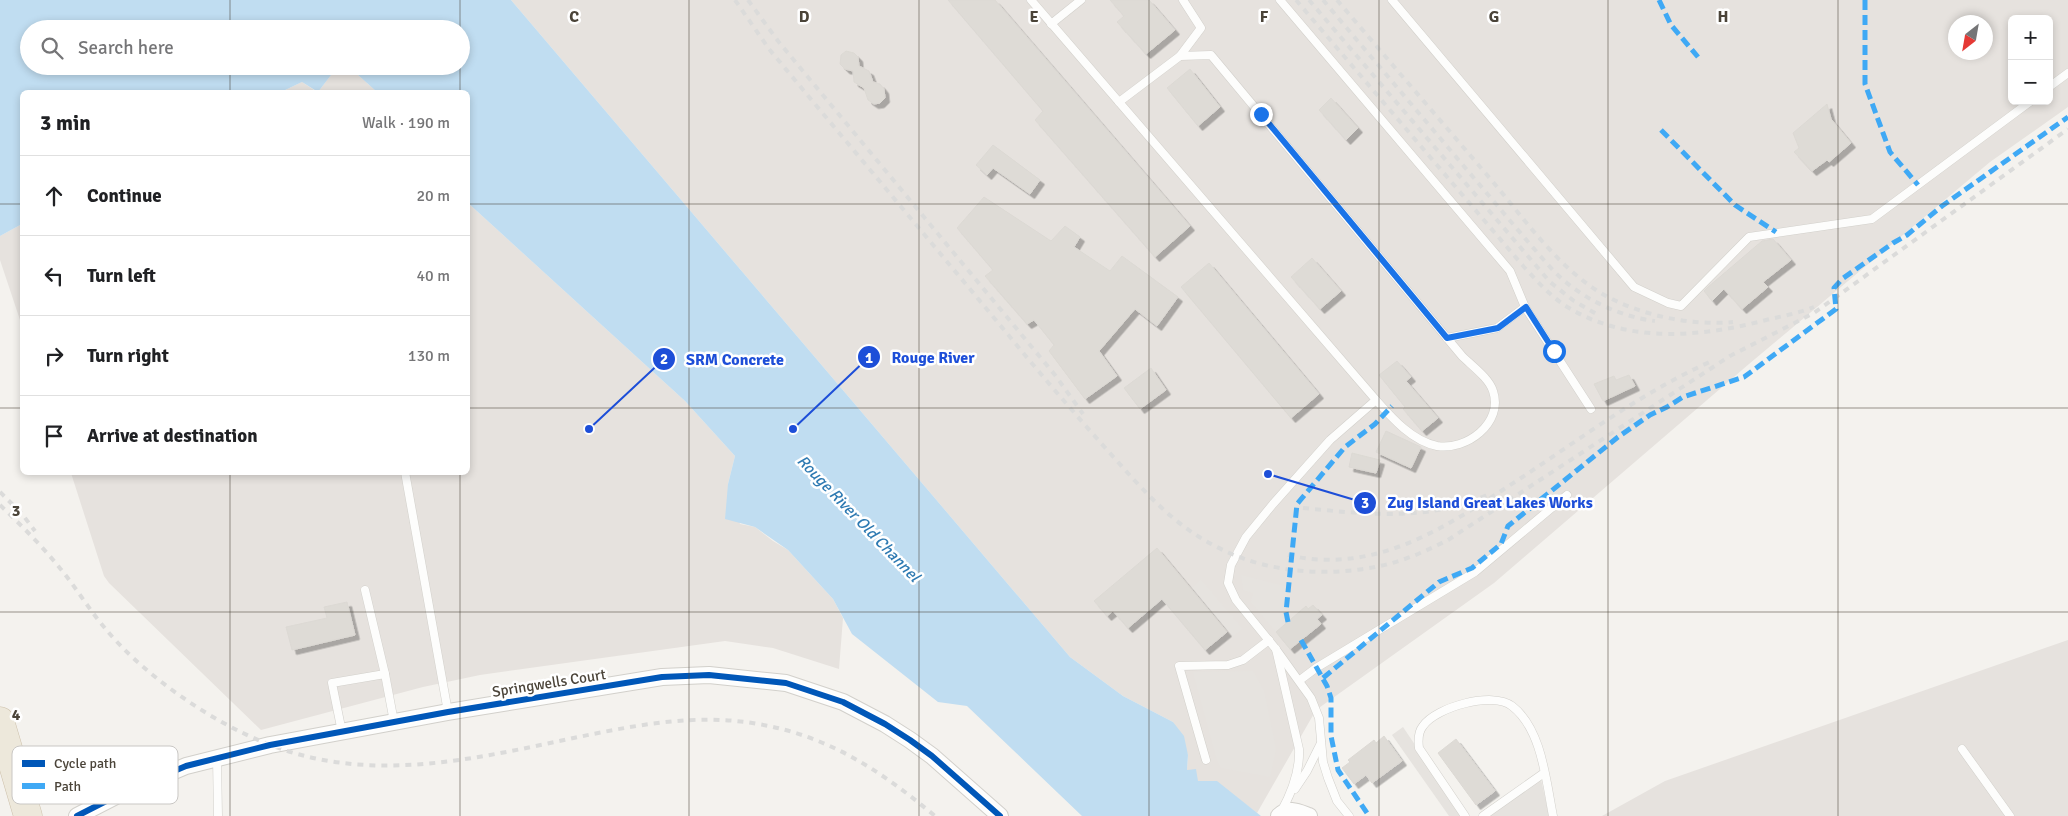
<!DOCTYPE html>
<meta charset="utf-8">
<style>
:root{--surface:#fff;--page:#f2f2f2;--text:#202124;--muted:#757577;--line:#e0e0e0}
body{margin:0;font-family:Signika,sans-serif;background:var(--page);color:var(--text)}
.controls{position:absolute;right:15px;top:15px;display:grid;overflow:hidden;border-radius:8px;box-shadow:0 2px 8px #0003}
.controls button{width:45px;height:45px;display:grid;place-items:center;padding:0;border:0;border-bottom:1px solid var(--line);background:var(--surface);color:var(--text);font:25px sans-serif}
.compass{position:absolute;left:1948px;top:15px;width:45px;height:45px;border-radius:50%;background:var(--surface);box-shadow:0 2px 8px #0003;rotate:211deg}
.stop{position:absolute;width:15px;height:15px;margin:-11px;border:4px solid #1a73e8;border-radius:50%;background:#fff}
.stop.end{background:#1a73e8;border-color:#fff;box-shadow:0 1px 5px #0008}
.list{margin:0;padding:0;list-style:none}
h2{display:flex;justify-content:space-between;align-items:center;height:65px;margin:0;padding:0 20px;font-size:21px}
h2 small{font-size:16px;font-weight:400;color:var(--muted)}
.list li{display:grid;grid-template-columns:32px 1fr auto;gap:15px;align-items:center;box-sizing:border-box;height:80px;padding:0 20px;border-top:1px solid var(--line)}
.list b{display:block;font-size:19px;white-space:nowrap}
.list em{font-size:16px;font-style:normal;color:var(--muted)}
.icon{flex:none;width:28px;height:28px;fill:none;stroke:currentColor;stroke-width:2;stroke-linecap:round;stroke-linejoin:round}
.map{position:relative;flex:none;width:2068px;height:816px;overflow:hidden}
.search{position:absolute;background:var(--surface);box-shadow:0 2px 8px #0003;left:20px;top:20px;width:450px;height:55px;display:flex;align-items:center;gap:12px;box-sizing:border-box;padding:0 18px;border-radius:28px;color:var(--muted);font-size:19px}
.panel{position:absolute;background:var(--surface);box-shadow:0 2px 8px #0003;left:20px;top:90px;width:450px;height:385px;border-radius:8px}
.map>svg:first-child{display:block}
.industrial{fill:#e6e2de;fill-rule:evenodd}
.parking{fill:#e6e3df}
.water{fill:#c0ddf1}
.building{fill:#dedbd6;stroke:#dcd9d4;filter:url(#shadow)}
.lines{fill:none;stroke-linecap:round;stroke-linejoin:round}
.service-casing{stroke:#d2d0cb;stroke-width:9}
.minor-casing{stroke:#d2d0cb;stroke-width:18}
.motorway-casing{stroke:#ccbfa9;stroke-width:29}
.service{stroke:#fdfdfc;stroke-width:8}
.minor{stroke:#fdfdfc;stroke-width:16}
.motorway{stroke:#ede8db;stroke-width:28}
.rail{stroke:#dbdbda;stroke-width:4;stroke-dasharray:6 6;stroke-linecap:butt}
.quiet{stroke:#3fa9f5;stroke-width:5;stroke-dasharray:10 5;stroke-linecap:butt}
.cycleway-casing{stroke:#fff;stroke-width:9}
.cycleway{stroke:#0057b8;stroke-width:6}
.route{stroke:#1a73e8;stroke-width:6}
.grid{fill:none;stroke:#4b4439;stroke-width:1;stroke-opacity:0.55}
.labels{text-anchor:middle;stroke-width:5;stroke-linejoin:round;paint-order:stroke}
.street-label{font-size:15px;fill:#4b4439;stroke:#fff}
.water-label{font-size:16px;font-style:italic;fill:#2e7ab2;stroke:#fff}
.key{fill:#fff;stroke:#c9c7c4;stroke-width:1}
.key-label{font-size:14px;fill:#4b4439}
.grid-label{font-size:16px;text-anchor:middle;font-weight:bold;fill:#4b4439;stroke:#fff;stroke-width:5;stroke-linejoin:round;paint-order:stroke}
.leader{fill:none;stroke:#1d4ed8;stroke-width:2}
.callout-dot{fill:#1d4ed8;stroke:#fff;stroke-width:2}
.mark-label{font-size:15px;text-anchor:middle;font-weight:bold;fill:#fff}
.callout-label{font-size:16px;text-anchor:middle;font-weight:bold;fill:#1d4ed8;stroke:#fff;stroke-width:5;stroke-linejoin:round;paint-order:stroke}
</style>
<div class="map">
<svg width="2068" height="816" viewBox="0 0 2068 816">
<defs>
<filter id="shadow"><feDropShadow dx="4.5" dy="4.5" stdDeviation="0" flood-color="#0004"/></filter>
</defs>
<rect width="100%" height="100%" fill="#f4f2ee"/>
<g class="industrial">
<path d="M511 0H2068V107L1990 162 1749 364 1494 583 1316 710 1257 813 1215 781H1197L1187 770 1188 755 1173 722 1123 696 1070 657ZM2012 19H2049V101H2012ZM1956 22H1986V52H1956Z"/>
<path d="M338 66H348L377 92H318Z"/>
<path d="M302 82 317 92H281Z"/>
<path d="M468 203 685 401 735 456 728 484 740 524 755 527 773 541 788 550 833 599 843 618 839 669 773 648 725 641 480 675 423 687 261 730 109 583 104 576 71 473 468 472Z"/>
<path d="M22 224V326L0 260V236Z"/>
<path d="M2068 640V816H1602L1665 781Z"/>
</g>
<g class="parking">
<path d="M1241 575 1288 587 1286 612 1288 622 1276 632 1251 602 1253 593 1243 590Z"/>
<path d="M1201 579 1243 629 1233 637 1190 589Z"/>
<path d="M1253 671 1264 691 1276 749 1270 777 1221 768 1217 760 1193 672Z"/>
<path d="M1403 727 1463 816H1449L1392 735Z"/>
<path d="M1541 779 1549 816H1487Z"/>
</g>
<path class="water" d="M0 0H511L1070 657 1123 696 1173 722 1184 736 1188 755 1187 770 1196 769 1198 781H1217L1261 816H1082L967 706 938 702 852 634 833 599 788 550 755 527 725 519 728 484 735 456 685 401 468 203V92H377L348 66H461V29H29V66H338L318 92 302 82 281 92H22V224L0 236Z"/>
<g class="building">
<path d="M948 0H995L1190 226 1155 257 1035 120 1043 111Z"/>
<path d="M1110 0H1149L1175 30 1146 54 1117 22 1124 16Z"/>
<path d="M846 51 854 53 858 57 859 66 869 71 873 82 880 84 884 89 885 98 880 103 874 104 868 100 864 88 854 82 853 71 845 69 840 64 841 55Z"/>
<path d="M1190 69 1220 107 1198 126 1167 88Z"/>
<path d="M1331 98 1358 128 1346 140 1319 110Z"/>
<path d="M1827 104 1831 119 1851 143 1829 162 1827 160 1812 171 1794 152 1799 148 1793 133Z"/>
<path d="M993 145 1040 180 1030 194 993 168 987 175 976 165Z"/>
<path d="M984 197 1051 241 1065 226 1080 237 1074 247 1110 271 1122 256 1178 297 1157 326 1135 309 1099 351 1117 376 1085 399 1049 351 1054 345 1034 320 1027 324 985 276 993 270 957 228Z"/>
<path d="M1773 239 1791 260 1763 282 1768 287 1742 309 1724 289 1712 301 1704 291 1708 287 1762 241Z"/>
<path d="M1312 258 1341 291 1320 309 1291 277Z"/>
<path d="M1209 263 1319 394 1291 418 1181 287Z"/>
<path d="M1397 361 1411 377 1406 381 1438 418 1422 431 1403 409 1405 407 1379 375Z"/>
<path d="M1151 368 1166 390 1140 409 1124 388Z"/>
<path d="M1629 375 1635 386 1603 401 1594 384 1614 376 1616 380Z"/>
<path d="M1386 431 1421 447 1411 468 1376 452Z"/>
<path d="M1352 453 1380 460 1376 473 1349 467Z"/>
<path d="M1157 548 1227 632 1205 650 1162 599 1128 628 1113 611 1107 616 1094 601Z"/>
<path d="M347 602 355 635 292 650 286 627 327 618 324 607Z"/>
<path d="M1313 605 1322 615 1317 619 1321 624 1290 649 1276 632 1306 606 1308 609Z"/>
<path d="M1384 736 1402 761 1372 783 1366 775 1354 784 1342 768 1350 762 1348 760 1374 740 1376 743Z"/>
<path d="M1456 739 1495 791 1476 805 1438 753Z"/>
</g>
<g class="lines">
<g class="service-casing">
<g id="service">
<path d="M1031 0 1376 400 1330 440 1273 504 1246 537 1231 565 1228 583 1236 600 1275 648 1311 698 1319 718 1323 762 1328 778 1337 801 1349 816"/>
<path d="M1280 0 1510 271 1525 307 1497 328 1447 338"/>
<path d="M1392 0 1634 287 1668 303 1681 306 1749 237 1872 219 2031 101"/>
<path d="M1051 24 1081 0"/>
<path d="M1180 56 1201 28 1183 0"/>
<path d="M2049 87 2068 73"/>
<path d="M1119 102 1180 56 1211 55 1462 356C1472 366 1489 378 1493 391 1504 423 1466 451 1437 446 1412 441 1392 418 1376 400"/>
<path d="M1525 307 1591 409"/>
<path d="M405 472 448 712"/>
<path d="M365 590 385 674"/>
<path d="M1276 649 1299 749C1300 772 1292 792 1281 812"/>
<path d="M1300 680 1316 668 1475 572 1567 495"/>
<path d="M342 732 332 683 385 674 394 722"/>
<path d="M1962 749 2010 816"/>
<path d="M217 758 218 816"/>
<path d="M1206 760 1179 666 1228 665 1243 660 1269 640"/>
<path d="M1295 789 1307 771 1321 743"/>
<path d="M1465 816 1419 748C1418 740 1418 732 1423 726 1436 707 1493 691 1512 706 1542 729 1546 781 1553 816"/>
<path d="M1483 816 1544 773"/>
</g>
</g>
<g class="minor-casing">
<g id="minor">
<path d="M77 816 120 794 186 766 270 745 448 712 662 677 709 675 786 683 843 702 885 724 910 740 932 756 1000 816"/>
<path d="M1279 816C1288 807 1298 812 1309 816"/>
</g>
</g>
<g class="motorway-casing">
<path id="motorway" d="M0 721 28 816"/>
</g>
<use href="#service" class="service"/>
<use href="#minor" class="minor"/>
<use href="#motorway" class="motorway"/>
<g class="rail">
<path d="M735 0 769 49C849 145 930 241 1010 337 1042 376 1075 414 1109 452 1144 491 1174 527 1223 550 1270 573 1329 577 1380 566 1404 561 1426 551 1448 540L1730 356 1814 313 2068 129"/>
<path d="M748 0 778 41 1055 375 1083 414"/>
<path d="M1296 0 1524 267C1538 282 1551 297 1569 308 1629 344 1702 337 1766 320 1783 316 1799 313 1814 307"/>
<path d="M1309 0 1550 282 1574 301 1600 316"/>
<path d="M1323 0 1529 243C1539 254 1549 267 1560 277 1585 300 1621 317 1655 321"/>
<path d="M1337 0C1389 61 1441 121 1493 182 1526 221 1562 273 1608 297 1644 316 1693 326 1733 322"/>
<path d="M0 492 22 514 35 531"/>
<path d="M0 505C21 525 41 545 59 567 75 586 88 608 104 627 142 674 211 722 268 744 375 787 485 756 593 734 648 723 702 714 758 724 829 736 881 771 935 816"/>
<path d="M1303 508C1366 514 1427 522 1487 495"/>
<path d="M1288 555C1378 576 1450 524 1521 478 1583 437 1644 391 1712 361"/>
</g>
<g class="quiet">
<path d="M1659 0 1671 25 1698 57"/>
<path d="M1865 0V84L1890 152 1918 185"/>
<path d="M1661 130 1735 205 1776 232"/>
<path d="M1288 622 1286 612 1297 504 1345 447 1375 424 1392 406"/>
<path d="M1301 640 1327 686 1331 698V736L1338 770 1369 816"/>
<path d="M1323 678 1439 582 1472 568 1501 544 1508 526 1618 437 1650 415 1667 407 1683 397 1744 377 1836 309 1834 288 1842 279 1893 243 1907 235 1942 206 2068 117"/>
</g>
<g class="cycleway-casing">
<path id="cycleway" d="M77 816 120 794 186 766 270 745 448 712 662 677 709 675 786 683 843 702 885 724 910 740 932 756 1000 816"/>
</g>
<use href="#cycleway" class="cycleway"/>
</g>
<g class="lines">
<path class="route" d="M1261 114 1447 338 1498 328 1526 307 1554 351"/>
</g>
<path class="grid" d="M230 0V29M460 0V29M689 0V816M919 0V816M1149 0V816M1379 0V816M1608 0V816M1838 0V816M230 66V92M460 66V92M0 204H22M468 204H2068M0 408H22M468 408H2068M230 472V816M460 472V816M0 612H2068"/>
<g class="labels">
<g class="street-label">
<text transform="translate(549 683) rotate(-9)" y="5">Springwells Court</text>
</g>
<g class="water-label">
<text transform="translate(859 518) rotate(46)" y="6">Rouge River Old Channel</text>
</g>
</g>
<rect x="12" y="746" width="166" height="58" rx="8" class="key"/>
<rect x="22" y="760" width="23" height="7" fill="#0057b8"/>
<rect x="22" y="783" width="23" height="6" fill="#3fa9f5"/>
<g class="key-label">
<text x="54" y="768">Cycle path</text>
<text x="54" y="791">Path</text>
</g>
<g class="grid-label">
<text x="574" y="22">C</text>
<text x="804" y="22">D</text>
<text x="1034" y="22">E</text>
<text x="1264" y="22">F</text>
<text x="1494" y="22">G</text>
<text x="1723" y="22">H</text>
<text x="16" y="516">3</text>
<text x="16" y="720">4</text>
</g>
<path class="leader" d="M793 429L869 357M589 429L664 359M1268 474L1365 503"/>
<g class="callout-dot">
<circle cx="793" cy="429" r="5"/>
<circle cx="589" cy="429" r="5"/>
<circle cx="1268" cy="474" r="5"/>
<circle cx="869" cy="357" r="12"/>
<circle cx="664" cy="359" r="12"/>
<circle cx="1365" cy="503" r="12"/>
</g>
<g class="mark-label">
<text x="869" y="363">1</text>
<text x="664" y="364">2</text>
<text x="1365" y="508">3</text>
</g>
<g class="callout-label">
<text x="933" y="363">Rouge River</text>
<text x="735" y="365">SRM Concrete</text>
<text x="1490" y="508">Zug Island Great Lakes Works</text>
</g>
</svg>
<div class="controls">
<button>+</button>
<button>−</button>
</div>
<svg class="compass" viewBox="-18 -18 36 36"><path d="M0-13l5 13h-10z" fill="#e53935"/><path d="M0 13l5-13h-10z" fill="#757577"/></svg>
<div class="stop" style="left:1554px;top:351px"></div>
<div class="stop end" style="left:1261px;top:114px"></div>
<div class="search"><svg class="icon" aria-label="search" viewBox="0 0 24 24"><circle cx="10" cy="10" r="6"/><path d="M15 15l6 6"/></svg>Search here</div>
<section class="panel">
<h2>3 min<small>Walk · 190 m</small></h2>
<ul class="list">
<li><svg class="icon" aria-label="ahead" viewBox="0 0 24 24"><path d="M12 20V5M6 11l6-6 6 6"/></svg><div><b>Continue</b></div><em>20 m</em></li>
<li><svg class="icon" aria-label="left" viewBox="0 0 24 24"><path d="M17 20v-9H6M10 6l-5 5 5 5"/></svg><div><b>Turn left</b></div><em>40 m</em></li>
<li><svg class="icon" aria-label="right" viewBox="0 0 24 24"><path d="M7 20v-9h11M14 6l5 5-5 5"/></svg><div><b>Turn right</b></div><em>130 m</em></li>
<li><svg class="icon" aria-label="arrive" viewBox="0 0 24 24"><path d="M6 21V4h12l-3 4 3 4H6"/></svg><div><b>Arrive at destination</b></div></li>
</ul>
</section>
</div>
